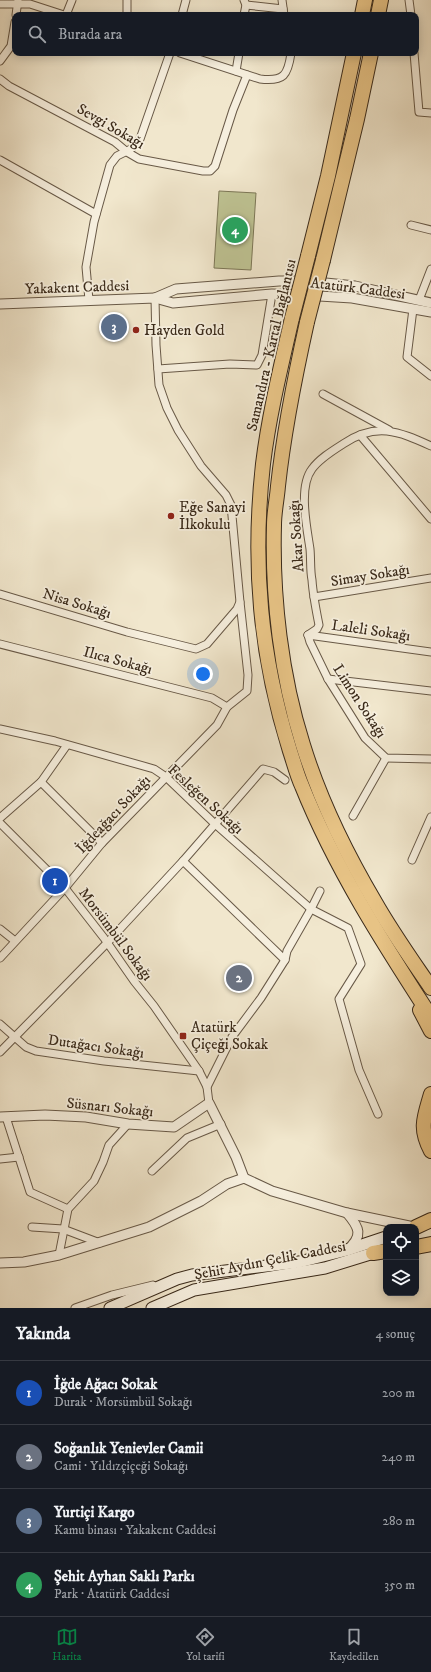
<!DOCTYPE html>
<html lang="tr">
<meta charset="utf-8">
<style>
:root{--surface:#171b24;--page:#20242c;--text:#f1f3f6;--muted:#9ea1a6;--line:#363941;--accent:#0b8043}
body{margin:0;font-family:"IM FELL DW Pica",serif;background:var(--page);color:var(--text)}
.controls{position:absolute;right:12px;bottom:12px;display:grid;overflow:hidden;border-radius:8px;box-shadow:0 2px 10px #0003}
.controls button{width:36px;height:36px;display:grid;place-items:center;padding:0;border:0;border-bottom:1px solid var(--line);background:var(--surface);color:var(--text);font:20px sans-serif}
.you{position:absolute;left:203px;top:674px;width:14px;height:14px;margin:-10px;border:3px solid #fff;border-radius:50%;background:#1a73e8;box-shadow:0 0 0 6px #1a73e833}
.badge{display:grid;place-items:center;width:26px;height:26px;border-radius:50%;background:var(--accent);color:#fff;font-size:13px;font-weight:700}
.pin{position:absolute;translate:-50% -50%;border:2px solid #fff;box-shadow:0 1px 4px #0006}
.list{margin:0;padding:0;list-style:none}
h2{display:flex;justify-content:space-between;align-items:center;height:52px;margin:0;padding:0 16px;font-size:17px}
h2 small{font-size:13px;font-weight:400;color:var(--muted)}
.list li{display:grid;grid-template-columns:26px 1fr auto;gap:12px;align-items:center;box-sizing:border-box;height:64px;padding:0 16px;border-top:1px solid var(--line)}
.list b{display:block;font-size:15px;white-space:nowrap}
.list p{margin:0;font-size:13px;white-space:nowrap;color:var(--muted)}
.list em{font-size:13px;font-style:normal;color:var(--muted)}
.icon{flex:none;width:22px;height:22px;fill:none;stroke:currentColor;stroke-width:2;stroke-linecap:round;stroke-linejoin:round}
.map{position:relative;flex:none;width:431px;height:1308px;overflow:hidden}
.search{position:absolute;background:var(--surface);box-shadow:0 2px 10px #0003;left:12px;right:12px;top:12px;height:44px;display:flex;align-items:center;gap:10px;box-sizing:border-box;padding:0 14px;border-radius:8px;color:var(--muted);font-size:15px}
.sheet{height:308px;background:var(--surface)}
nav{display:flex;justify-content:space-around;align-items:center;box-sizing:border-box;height:56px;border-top:1px solid var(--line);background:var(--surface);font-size:11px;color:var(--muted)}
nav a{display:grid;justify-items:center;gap:2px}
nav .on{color:var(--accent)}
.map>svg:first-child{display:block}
.green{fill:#bfc494;stroke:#7c7757}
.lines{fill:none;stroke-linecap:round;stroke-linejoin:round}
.minor-casing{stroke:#685947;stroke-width:9}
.tertiary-casing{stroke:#685947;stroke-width:11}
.secondary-casing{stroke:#3a2a1a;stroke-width:13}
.motorway-casing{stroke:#3a2a1a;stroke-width:16}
.minor{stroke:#f6efde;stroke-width:7}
.tertiary{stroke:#f6efde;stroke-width:9}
.secondary{stroke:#f6efde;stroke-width:11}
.motorway{stroke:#e8c486;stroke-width:14}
.motorway-bridge-casing{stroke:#3a2a1a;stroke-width:16;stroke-linecap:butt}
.motorway-bridge{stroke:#e8c486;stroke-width:14}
.poi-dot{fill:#8f2418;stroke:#f6efde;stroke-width:1.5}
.labels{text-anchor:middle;stroke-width:3.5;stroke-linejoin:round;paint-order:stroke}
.street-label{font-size:15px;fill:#3a2a1a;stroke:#f6efde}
.poi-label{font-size:15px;fill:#3a2a1a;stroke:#f6efde;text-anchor:start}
</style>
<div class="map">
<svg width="431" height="1308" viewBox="0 0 431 1308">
<rect width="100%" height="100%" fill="#f1e7cd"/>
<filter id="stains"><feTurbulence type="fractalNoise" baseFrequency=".005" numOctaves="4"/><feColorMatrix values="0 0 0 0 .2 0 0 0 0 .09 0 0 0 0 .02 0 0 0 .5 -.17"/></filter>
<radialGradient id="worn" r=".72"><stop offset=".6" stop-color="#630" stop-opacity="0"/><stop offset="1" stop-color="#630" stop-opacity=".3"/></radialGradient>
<path class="green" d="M219 191 256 193 251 270 214 268Z"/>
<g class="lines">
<g class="minor-casing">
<g id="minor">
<path d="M282 0 284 15"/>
<path d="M409 0 411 15"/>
<path d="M0 4H30L64 15"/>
<path d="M246 5 283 9"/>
<path d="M16 15 18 0"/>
<path d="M66 15 72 0"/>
<path d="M127 15V0"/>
<path d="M182 15 186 0"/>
<path d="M244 15 246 5 244 0"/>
<path d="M180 53 260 79C284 82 288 75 291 53"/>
<path d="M414 53 419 112 431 113"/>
<path d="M0 61 11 46 15 22"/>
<path d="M236 71 239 53"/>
<path d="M0 79 9 86 115 142 127 152 139 159 203 171H210L215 166 233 110 247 75"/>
<path d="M0 160 96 214"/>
<path d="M411 225 431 230"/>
<path d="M89 300 86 267 94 222 110 165 117 156 131 149 140 139 170 53"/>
<path d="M419 300 431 269"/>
<path d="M413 309 407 357 431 376"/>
<path d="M158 369 230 364 257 365 262 355 272 294"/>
<path d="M323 394 389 430"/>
<path d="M360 435 431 519"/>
<path d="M0 594 127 632 196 649 207 644 237 609 240 602 231 505 226 495 201 466 178 430 167 408 159 385 156 345 155 298"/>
<path d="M314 597 431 578"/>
<path d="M308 635 317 629 319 625C316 610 313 595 312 580 310 570 311 559 310 549 307 528 298 487 312 469 319 459 332 451 343 444 376 422 398 431 431 446"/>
<path d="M308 635 310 642 328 679 365 738 386 758 431 759"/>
<path d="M308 635 431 652"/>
<path d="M0 644 212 698 227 707"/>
<path d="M328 679 431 691"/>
<path d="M0 729 55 741 154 769 166 777 215 824 311 909 348 928 361 964 339 999 359 1070 378 1114"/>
<path d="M41 782 67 745"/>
<path d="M353 816 386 758"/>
<path d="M0 818 41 782 102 843"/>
<path d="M0 823 65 888 104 938 134 981 154 1006 199 1071 207 1087 209 1103"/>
<path d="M412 860 431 817"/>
<path d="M183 861 263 769 274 772 285 780"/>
<path d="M0 929 15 941"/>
<path d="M0 958 65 888 102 843 217 725 227 707 247 691 248 675 240 602"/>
<path d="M0 1024 26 1047 36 1051 104 1061 199 1071"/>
<path d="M0 1052 107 943 183 861 285 960"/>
<path d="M207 1087 232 1037 261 998 285 960 287 951 311 909 320 891"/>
<path d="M6 1117 30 1192 68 1209"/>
<path d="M0 1159 19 1157"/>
<path d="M152 1171 187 1138 221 1124"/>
<path d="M32 1227 63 1229 100 1243"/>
<path d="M59 1255 68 1209 94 1181 103 1162 109 1145 128 1124"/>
<path d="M75 1308 112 1295 153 1285"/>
</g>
</g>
<g class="tertiary-casing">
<g id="tertiary">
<path d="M155 298 176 289 279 281H306L355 286 431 303"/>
<path d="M0 304 155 298 173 303 272 294 303 295 352 298 431 312"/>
<path d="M0 1117 45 1115 86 1117 128 1124 174 1127 209 1103 236 1157 244 1178"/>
<path d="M347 1213C359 1227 364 1236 347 1250"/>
<path d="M0 1263 24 1262 59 1255 149 1227 201 1201 227 1184 244 1178 272 1191 347 1213 414 1227"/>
</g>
</g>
<g class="secondary-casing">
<g id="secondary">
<path d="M110 1308 177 1279 192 1275 299 1262 347 1250 386 1237"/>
<path d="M152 1308 194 1290 325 1268 380 1251"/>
</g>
</g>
<g class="motorway-casing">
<g id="motorway">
<path d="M362 15 365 0"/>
<path d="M378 15 381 0"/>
<path d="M308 256 328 176 354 53"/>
<path d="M323 260 357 119 371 53"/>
<path d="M292 318C281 366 269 415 263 464 252 564 260 655 290 751 294 763 297 775 302 786 335 868 383 943 431 1017"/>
<path d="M307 322C295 376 284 430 278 486 277 499 274 512 274 525 272 597 281 676 303 745 320 800 346 853 375 902 392 932 412 960 431 988"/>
<path d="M420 1010 431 1031"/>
<path d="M431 1094C424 1118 419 1128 431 1151"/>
<path d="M416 1227 431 1220"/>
<path d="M416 1247 431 1244"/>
<path d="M373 1253 386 1251"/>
</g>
</g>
<use href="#minor" class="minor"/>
<use href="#tertiary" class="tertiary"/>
<use href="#secondary" class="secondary"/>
<use href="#motorway" class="motorway"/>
<g class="motorway-bridge-casing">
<g id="motorway-bridge">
<path d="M292 318 308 256"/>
<path d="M307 322 323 260"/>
</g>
</g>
<use href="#motorway-bridge" class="motorway-bridge"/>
</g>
<g class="poi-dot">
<circle cx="136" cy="330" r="4"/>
<circle cx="171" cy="516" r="4"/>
<rect x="179" y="1032" width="8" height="8" rx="2"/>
</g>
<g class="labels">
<g class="street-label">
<text transform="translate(111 126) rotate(30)" y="5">Sevgi Sokağı</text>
<text transform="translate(77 287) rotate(-2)" y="5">Yakakent Caddesi</text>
<text transform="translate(358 288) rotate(7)" y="5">Atatürk Caddesi</text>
<text transform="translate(271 345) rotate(-77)" y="5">Samandıra - Kartal Bağlantısı</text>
<text transform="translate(296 536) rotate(-94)" y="5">Akar Sokağı</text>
<text transform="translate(370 575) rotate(-9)" y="5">Simay Sokağı</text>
<text transform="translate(77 603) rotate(17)" y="5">Nisa Sokağı</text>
<text transform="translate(371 630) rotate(8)" y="5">Laleli Sokağı</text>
<text transform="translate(118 660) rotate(15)" y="5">Ilıca Sokağı</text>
<text transform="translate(360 701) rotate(57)" y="5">Limon Sokağı</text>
<text transform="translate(206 799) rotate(42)" y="5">Fesleğen Sokağı</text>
<text transform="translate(113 814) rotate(-47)" y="5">İğdeağacı Sokağı</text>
<text transform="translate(116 934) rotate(53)" y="5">Morsümbül Sokağı</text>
<text transform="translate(96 1046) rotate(8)" y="5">Dutağacı Sokağı</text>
<text transform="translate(110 1107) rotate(6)" y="5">Süsnarı Sokağı</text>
<text transform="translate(270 1260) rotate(-11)" y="5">Şehit Aydın Çelik Caddesi</text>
</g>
<g class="poi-label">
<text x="144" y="335">Hayden Gold</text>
<text x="179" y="512">Eğe Sanayi<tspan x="179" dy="17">İlkokulu</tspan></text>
<text x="191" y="1032">Atatürk<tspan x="191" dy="17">Çiçeği Sokak</tspan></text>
</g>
</g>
<rect width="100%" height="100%" filter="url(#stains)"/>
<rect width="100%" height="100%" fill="url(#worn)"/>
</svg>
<div class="controls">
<button><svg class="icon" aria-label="locate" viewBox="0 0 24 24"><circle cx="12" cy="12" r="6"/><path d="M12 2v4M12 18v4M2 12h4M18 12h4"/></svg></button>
<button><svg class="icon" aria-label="layers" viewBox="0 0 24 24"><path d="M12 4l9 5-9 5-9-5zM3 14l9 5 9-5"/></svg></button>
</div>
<div class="you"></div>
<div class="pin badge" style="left:55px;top:881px;background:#1a4fb4">1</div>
<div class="pin badge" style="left:239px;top:978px;background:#6b7280">2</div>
<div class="pin badge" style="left:114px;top:327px;background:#5c6f8a">3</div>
<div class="pin badge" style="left:235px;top:230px;background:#2e9e5b">4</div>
<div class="search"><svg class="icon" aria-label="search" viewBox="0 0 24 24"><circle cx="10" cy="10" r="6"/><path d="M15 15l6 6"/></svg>Burada ara</div>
</div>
<section class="sheet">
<h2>Yakında<small>4 sonuç</small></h2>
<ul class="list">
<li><span class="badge" style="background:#1a4fb4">1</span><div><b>İğde Ağacı Sokak</b><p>Durak · Morsümbül Sokağı</p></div><em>200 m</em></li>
<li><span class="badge" style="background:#6b7280">2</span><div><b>Soğanlık Yenievler Camii</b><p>Cami · Yıldızçiçeği Sokağı</p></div><em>240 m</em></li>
<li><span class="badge" style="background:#5c6f8a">3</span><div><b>Yurtiçi Kargo</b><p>Kamu binası · Yakakent Caddesi</p></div><em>280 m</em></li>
<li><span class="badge" style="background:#2e9e5b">4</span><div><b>Şehit Ayhan Saklı Parkı</b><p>Park · Atatürk Caddesi</p></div><em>350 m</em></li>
</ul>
</section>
<nav>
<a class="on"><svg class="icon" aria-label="map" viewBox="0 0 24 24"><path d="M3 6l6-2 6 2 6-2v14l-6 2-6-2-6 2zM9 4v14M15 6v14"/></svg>Harita</a>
<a><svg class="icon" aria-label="directions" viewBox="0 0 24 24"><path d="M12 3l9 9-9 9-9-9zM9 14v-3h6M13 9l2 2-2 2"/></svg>Yol tarifi</a>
<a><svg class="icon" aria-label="saved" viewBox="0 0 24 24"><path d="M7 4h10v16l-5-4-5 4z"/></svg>Kaydedilen</a>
</nav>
